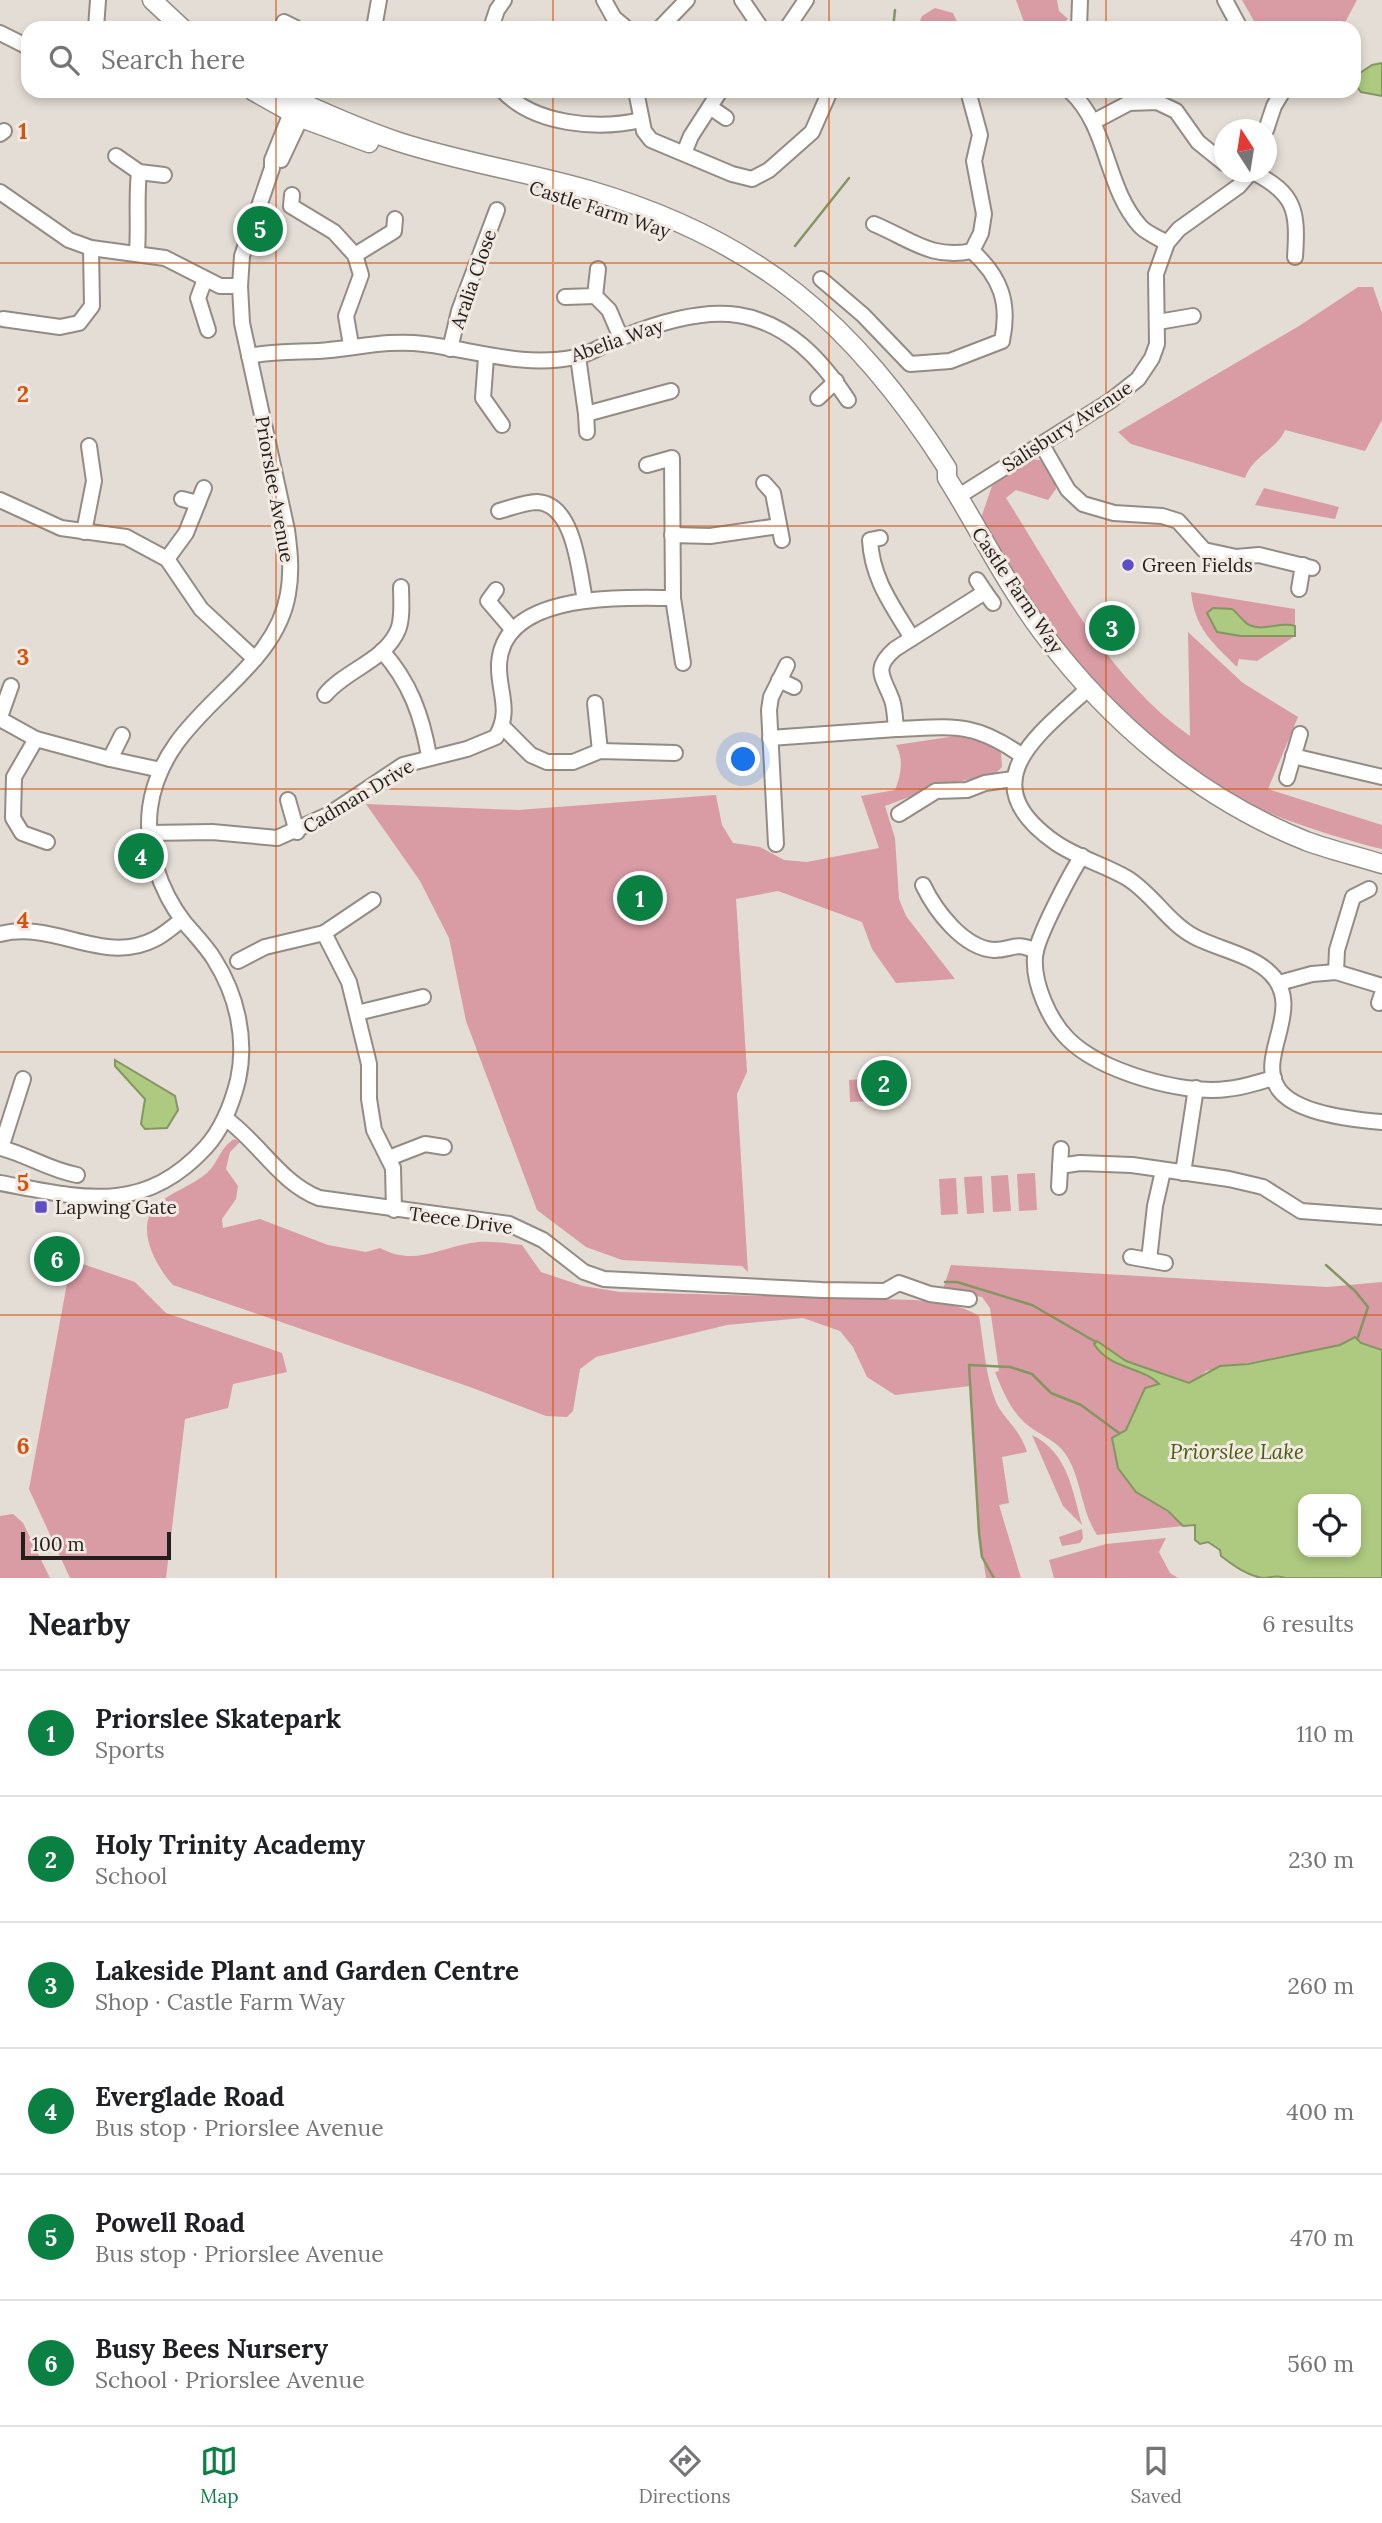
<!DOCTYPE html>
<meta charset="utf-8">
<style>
:root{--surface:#fff;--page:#f2f2f2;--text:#202124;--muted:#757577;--line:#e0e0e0;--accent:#0b8043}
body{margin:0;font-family:Lora,serif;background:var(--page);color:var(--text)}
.controls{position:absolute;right:21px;bottom:21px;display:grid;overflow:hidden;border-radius:14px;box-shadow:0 4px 10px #0003}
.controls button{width:63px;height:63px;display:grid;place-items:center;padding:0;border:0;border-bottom:2px solid var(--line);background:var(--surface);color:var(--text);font:35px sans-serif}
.compass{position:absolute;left:1214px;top:119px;width:63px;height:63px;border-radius:50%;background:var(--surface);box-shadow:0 4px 10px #0003;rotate:348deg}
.scale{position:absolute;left:21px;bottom:18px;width:150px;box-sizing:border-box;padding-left:7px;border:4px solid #221f1c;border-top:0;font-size:19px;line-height:24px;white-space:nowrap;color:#221f1c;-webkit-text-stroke:5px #f2eae2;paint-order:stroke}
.you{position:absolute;left:744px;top:760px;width:24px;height:24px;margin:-18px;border:5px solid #fff;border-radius:50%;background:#1a73e8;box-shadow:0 0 0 10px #1a73e833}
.badge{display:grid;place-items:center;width:46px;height:46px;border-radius:50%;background:var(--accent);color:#fff;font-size:23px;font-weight:700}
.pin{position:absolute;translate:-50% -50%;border:4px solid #fff;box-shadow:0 2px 7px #0006}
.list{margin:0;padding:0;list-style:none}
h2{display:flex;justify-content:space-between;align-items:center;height:91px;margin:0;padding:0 28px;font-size:30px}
h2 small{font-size:23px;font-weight:400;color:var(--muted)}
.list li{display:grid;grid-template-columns:46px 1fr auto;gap:21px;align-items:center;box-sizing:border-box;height:126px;padding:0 28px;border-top:2px solid var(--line)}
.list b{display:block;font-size:26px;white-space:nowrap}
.list p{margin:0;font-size:23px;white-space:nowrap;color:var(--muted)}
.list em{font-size:23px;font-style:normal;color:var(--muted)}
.icon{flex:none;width:38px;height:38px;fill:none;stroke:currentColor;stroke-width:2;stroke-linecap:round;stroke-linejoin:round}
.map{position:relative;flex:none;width:1382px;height:1578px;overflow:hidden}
.search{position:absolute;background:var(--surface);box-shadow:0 4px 10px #0003;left:21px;right:21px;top:21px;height:77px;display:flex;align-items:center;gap:18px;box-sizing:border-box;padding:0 24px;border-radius:21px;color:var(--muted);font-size:26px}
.sheet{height:847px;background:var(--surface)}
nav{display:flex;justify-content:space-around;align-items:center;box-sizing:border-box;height:98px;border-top:2px solid var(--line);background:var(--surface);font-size:19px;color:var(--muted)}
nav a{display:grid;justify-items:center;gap:4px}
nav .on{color:var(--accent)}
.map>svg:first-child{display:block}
.green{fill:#d99ba4}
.water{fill:#aec980;stroke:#849662;stroke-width:2;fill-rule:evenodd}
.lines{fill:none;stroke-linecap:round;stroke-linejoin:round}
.stream{stroke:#849662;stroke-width:2.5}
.minor-casing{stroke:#938b84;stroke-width:18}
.major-casing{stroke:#938b84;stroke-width:21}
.minor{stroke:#fff;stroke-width:14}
.major{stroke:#fff;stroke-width:18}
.grid{fill:none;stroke:#d4530e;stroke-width:2;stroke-opacity:0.55}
.poi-dot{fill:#5b4ec6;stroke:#f2eae2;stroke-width:2.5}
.labels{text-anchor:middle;stroke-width:6;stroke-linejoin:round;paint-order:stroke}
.street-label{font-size:19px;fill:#221f1c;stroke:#f2eae2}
.poi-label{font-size:19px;fill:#221f1c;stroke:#f2eae2;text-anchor:start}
.water-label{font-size:21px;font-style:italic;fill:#495f10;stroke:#f2eae2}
.grid-label{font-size:23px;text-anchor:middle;font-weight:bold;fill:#d4530e;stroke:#f2eae2;stroke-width:6;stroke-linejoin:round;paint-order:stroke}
</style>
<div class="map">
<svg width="1382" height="1578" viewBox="0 0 1382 1578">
<rect width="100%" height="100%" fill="#e4ddd5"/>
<g class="green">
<path d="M1016 0H1057L1059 11 1068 19 1061 25 1044 28 1040 23 1030 21 1025 25Z"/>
<path d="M1242 0H1357L1342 28H1258Z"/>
<path d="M935 8 953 13 960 28H917L922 16Z"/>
<path d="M1358 287H1373L1382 313V420L1365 451 1285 430C1276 451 1253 455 1245 478L1131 444 1118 432 1299 326Z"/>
<path d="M1028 459 1040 460 1054 477 1056 489 1048 500 1016 490 1006 498C1058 580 1108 679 1190 736L1188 632 1243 683 1298 717 1268 789 1382 825V849C1324 835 1238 806 1190 772 1133 732 1082 674 1042 619 1019 588 1001 551 981 518L992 486Z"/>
<path d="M1264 488 1339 507 1335 519 1255 505Z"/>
<path d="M1191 592 1295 609V626L1288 624 1266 628 1247 625 1239 614 1224 609 1241 636H1295L1257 661 1239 659 1237 667C1212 642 1195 629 1191 592Z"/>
<path d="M956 736 990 744 1001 753 1002 767 995 774 938 786 885 806 895 838 899 899 906 916 955 979 896 983 872 949 862 922 778 891 736 899 747 1072 737 1094 748 1272 742 1266 622 1260 586 1247 537 1210 466 1021 449 938 420 881 366 804 518 810 716 795 722 825 733 843 760 847 784 860 807 862 879 848 861 796 895 790C901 776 904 759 896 745Z"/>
<path d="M891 1077 892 1100 850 1102 849 1080Z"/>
<path d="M234 1139 240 1142 230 1152 226 1169 238 1186 236 1199 222 1219 223 1228 260 1219 328 1245 366 1252 380 1248C414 1266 436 1249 471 1243 487 1240 506 1243 522 1245L541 1272 583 1286 620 1292 915 1300C938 1303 960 1304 979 1316 984 1344 985 1375 996 1402 1004 1420 1019 1427 1027 1452L1002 1457 1009 1503 999 1505 1021 1578H986L979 1533 970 1386 895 1395 867 1377 853 1347 840 1331 803 1318 727 1325 596 1357 580 1369 573 1411 567 1417 546 1416 470 1387 173 1285C157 1268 134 1228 156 1206 170 1192 192 1186 207 1173 218 1163 220 1148 234 1139Z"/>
<path d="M1035 1173 1037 1210 1019 1211 1017 1174Z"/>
<path d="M1008 1175 1011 1211 993 1212 991 1176Z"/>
<path d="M982 1176 984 1213 967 1214 964 1177Z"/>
<path d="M956 1178 958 1214 941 1215 939 1179Z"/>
<path d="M77 1262 135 1282 166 1313 282 1353 287 1372 233 1384 228 1408 185 1419 166 1578H70L29 1489 68 1278Z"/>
<path d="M951 1265 1327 1287 1382 1282V1350L1360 1343 1355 1337 1340 1345 1206 1371 1196 1381 1189 1383 1126 1361 1096 1341 1114 1362 1157 1380 1159 1384 1145 1388 1126 1430 1113 1439 1118 1468 1136 1492 1168 1512 1183 1526 1097 1535C1081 1511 1082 1482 1068 1458 1057 1438 1036 1435 1022 1420 1009 1407 1002 1389 995 1372L999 1371 990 1308 982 1297 943 1289Z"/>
<path d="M1032 1435C1068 1453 1072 1489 1082 1525L1063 1506Z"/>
<path d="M13 1514 23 1523 50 1578H0V1516Z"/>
<path d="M1082 1529 1083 1538 1080 1543 1062 1546 1059 1537Z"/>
<path d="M1166 1538 1159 1552 1170 1573 1178 1578H1054L1049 1560 1106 1544Z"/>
</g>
<g class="water">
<path d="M1382 63V96L1361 92 1357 87V75L1372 65Z"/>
<path d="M1213 608 1232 609C1239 614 1243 622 1249 625 1265 632 1280 621 1295 626V636H1241L1217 632 1207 613Z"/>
<path d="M115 1060 175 1096 178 1110 167 1128 145 1129 141 1124 145 1099 115 1066Z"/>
<path d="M1355 1337 1361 1343 1382 1350V1578H1285C1276 1574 1272 1578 1263 1578 1247 1576 1233 1565 1221 1556L1220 1550 1208 1542 1200 1544 1195 1540V1525L1183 1526 1168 1511 1136 1492 1118 1468 1112 1438 1126 1430 1145 1388 1159 1384C1143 1367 1109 1369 1094 1344L1097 1341 1126 1361 1189 1383 1220 1366 1248 1364 1340 1345ZM1356 1499V1552H1303V1499Z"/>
</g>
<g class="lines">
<g class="stream">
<path d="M893 28 895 10"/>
<path d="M795 246 849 178"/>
<path d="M1326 1265 1355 1291 1368 1307 1358 1337"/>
<path d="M945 1282H957L1032 1305 1096 1342"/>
<path d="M994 1578 982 1557 979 1533 969 1365 1010 1367 1032 1374 1051 1393 1081 1405 1119 1433"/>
</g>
<g class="minor-casing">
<g id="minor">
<path d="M604 0 614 18 626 28"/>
<path d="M742 0 761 28"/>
<path d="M1225 0 1240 28"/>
<path d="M284 22 296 28"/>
<path d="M96 28 98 0"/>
<path d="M374 28 379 0"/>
<path d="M491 28 497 10 504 0"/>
<path d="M660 28 687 0"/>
<path d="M787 28 806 0"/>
<path d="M1079 28 1080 0"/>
<path d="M0 33 28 47"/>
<path d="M503 91C535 125 598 130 641 120"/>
<path d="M636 91 644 131 651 140 732 174 752 179 769 170 812 132 830 91"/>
<path d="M968 91 980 135 974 161 984 214 981 233 972 251"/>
<path d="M1070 91C1109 127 1105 187 1140 226 1146 233 1159 238 1167 243"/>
<path d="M710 107 726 118"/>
<path d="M1093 122 1129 103 1157 102 1176 111 1198 142 1224 163"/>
<path d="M1266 130 1274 106 1283 91"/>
<path d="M0 134 4 131"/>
<path d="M684 153 691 136 720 91"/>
<path d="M116 156 139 172 164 175"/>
<path d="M281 160 305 109"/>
<path d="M1253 172C1296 194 1298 211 1295 257"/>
<path d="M0 192 69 240 91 248 165 258 220 286H240"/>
<path d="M292 195 291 206 334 232 355 255 394 231 395 219"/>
<path d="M137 252C139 225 136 199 139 172"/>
<path d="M205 279 198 298 208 330"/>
<path d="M821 279 863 315 910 364 950 361 1002 341C1010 303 1001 277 972 251 932 260 910 239 874 224"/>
<path d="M595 296 609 310 621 338"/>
<path d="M565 297 595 296 598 269"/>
<path d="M3 319 60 327 79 323 92 306 91 248"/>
<path d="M1158 322 1193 316"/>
<path d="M351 345 346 316 361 275 355 255"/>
<path d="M450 349 459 311 497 210"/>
<path d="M249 356C273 351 294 352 318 351 353 349 388 339 424 344 475 350 523 368 576 357 591 354 605 344 620 338 655 324 700 309 738 315 788 323 821 359 848 400"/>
<path d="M486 357 483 398 502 425"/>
<path d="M578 357 586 414 671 391"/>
<path d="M818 398 836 381"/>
<path d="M586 414 587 432"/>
<path d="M1042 445 1068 490 1083 504 1114 513 1162 516 1178 521 1204 550 1236 557 1259 555 1312 568"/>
<path d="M764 483 773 493 782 540"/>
<path d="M959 496 1110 401 1138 379 1152 358 1157 344 1156 274 1167 243 1179 229 1239 186 1251 172"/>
<path d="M182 499 198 503 204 488"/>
<path d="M0 500 61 528 126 537 167 559 186 533 198 503"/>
<path d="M499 511C510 508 526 502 537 502 575 504 579 572 585 600"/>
<path d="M84 532 94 481 89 446"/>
<path d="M672 535 710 536 779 526"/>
<path d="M880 538 870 540C872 579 892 605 912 638"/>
<path d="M167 559 201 609 255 659"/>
<path d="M977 580 985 592"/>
<path d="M1299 589 1303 565"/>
<path d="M496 590 488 601 512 629"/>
<path d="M673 598 683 663"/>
<path d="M993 603 985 592 895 649C872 669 883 676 892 700 895 709 895 720 896 729 952 727 973 721 1021 755"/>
<path d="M382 651C410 682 422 716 429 756"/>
<path d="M779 680 794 687"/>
<path d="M1089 688C1035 737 970 783 1056 843 1078 858 1105 865 1127 878 1153 894 1168 923 1195 937 1218 949 1253 955 1271 974 1322 1026 1187 1106 1382 1122"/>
<path d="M325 695C345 670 385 661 398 630 403 618 401 599 401 587"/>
<path d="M595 703 600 751"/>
<path d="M0 717 11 686"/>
<path d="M0 719 36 739 14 777 13 818 22 833 47 842"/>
<path d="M502 726 531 755 547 762H573L600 751 675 753"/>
<path d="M770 738 896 729"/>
<path d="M36 739 110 759 122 735"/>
<path d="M1293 756 1382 777"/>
<path d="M110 759 161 770"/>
<path d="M1287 778 1300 734"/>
<path d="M288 800 297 832"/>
<path d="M899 814 936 791 967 790 985 783 1013 779"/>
<path d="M150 833 212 832 277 838 328 815 403 765 467 749 496 737C512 710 498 692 499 664 503 591 623 598 673 598L672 458 647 465"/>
<path d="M776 844 769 710 771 697 787 665"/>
<path d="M1082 856C1071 873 1036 938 1035 957 1033 983 1049 1020 1068 1039 1100 1071 1182 1095 1227 1089 1243 1088 1258 1082 1274 1078"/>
<path d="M923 885C935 910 963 948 994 950 1014 950 1013 941 1036 951"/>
<path d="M324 933 373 900"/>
<path d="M0 934C56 920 103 966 155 939 165 934 173 926 182 920"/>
<path d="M238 961 265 947 324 933 349 982 369 1064V1099L374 1130 393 1168 394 1210"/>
<path d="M1336 972 1337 950 1353 897 1369 889"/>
<path d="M1279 983 1312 974 1336 972 1382 986"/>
<path d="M1379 1003 1382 994"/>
<path d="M357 1013 423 997"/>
<path d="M23 1079 1 1148C28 1155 49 1170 77 1175"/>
<path d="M225 1118C259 1142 280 1183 319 1198L509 1224 543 1240 584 1272 604 1279 822 1290 885 1291 899 1283 930 1294 969 1299"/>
<path d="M389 1158 425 1144 444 1147"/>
<path d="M1060 1166 1080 1163 1132 1165 1229 1179 1263 1187 1301 1211 1382 1217"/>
<path d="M1183 1173 1196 1088"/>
<path d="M0 1183C81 1198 143 1216 206 1147 223 1128 232 1104 238 1080 247 1039 237 995 214 959 206 946 194 934 184 922 160 891 145 847 150 808 163 710 273 681 288 594 292 572 290 552 287 530L242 323 240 286 242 256 272 168V160L295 103"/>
<path d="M1059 1187 1061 1149"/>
<path d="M1131 1257 1165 1263"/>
<path d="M1149 1260 1155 1206 1163 1171"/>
</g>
</g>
<g class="major-casing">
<g id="major">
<path d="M152 0 182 28"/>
<path d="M253 91 301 118 369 143"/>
<path d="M277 91C317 110 357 128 399 142 461 162 526 172 589 190 757 239 854 322 947 468V478C979 529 1006 584 1042 632 1110 723 1199 798 1306 841 1330 850 1357 856 1382 864"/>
</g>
</g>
<use href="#minor" class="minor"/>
<use href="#major" class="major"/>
</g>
<path class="grid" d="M276 0V28M553 0V28M829 0V28M1106 0V28M276 91V1578M553 91V1578M829 91V1578M1106 91V1578M0 263H1382M0 526H1382M0 789H1382M0 1052H1382M0 1315H1382"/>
<g class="poi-dot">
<circle cx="1128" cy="565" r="7"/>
<rect x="34" y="1200" width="14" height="14" rx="3.5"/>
</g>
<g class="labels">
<g class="street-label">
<text transform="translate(600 209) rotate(18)" y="7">Castle Farm Way</text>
<text transform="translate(473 279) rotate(-71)" y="7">Aralia Close</text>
<text transform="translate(617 340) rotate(-19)" y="7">Abelia Way</text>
<text transform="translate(1067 426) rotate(-33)" y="7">Salisbury Avenue</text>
<text transform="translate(275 489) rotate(80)" y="7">Priorslee Avenue</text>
<text transform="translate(1018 590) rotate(56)" y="7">Castle Farm Way</text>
<text transform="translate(358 796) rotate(-31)" y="7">Cadman Drive</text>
<text transform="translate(461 1220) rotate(8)" y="7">Teece Drive</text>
</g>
<g class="poi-label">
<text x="1142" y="572">Green Fields</text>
<text x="55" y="1214">Lapwing Gate</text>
</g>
<g class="water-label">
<text x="1237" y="1459">Priorslee Lake</text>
</g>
</g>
<g class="grid-label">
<text x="23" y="139">1</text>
<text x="23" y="402">2</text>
<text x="23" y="665">3</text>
<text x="23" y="928">4</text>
<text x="23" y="1191">5</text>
<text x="23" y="1454">6</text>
</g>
</svg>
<div class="controls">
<button><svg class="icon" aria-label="locate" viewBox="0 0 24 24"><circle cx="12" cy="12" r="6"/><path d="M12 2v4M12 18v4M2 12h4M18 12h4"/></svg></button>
</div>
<svg class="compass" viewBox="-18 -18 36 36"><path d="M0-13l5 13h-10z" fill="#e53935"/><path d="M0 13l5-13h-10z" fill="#757577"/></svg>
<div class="scale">100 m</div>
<div class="you"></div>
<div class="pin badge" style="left:640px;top:898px">1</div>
<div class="pin badge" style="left:884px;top:1083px">2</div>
<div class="pin badge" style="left:1112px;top:628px">3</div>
<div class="pin badge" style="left:141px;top:856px">4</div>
<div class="pin badge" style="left:260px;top:229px">5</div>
<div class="pin badge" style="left:57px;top:1259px">6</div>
<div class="search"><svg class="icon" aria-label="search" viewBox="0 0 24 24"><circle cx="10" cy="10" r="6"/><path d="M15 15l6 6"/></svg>Search here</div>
</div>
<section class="sheet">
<h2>Nearby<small>6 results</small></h2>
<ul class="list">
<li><span class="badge">1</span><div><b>Priorslee Skatepark</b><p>Sports</p></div><em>110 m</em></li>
<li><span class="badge">2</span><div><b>Holy Trinity Academy</b><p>School</p></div><em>230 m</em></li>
<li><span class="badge">3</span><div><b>Lakeside Plant and Garden Centre</b><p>Shop · Castle Farm Way</p></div><em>260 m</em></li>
<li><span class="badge">4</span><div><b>Everglade Road</b><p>Bus stop · Priorslee Avenue</p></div><em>400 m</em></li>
<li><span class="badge">5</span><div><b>Powell Road</b><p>Bus stop · Priorslee Avenue</p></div><em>470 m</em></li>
<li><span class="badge">6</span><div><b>Busy Bees Nursery</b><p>School · Priorslee Avenue</p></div><em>560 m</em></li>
</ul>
</section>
<nav>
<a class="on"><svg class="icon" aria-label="map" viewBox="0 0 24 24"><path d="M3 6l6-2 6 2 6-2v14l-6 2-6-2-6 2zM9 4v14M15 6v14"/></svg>Map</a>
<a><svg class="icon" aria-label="directions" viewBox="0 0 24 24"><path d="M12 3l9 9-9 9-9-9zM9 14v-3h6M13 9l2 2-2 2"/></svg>Directions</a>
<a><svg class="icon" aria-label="saved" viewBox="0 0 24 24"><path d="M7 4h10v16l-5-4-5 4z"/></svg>Saved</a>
</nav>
